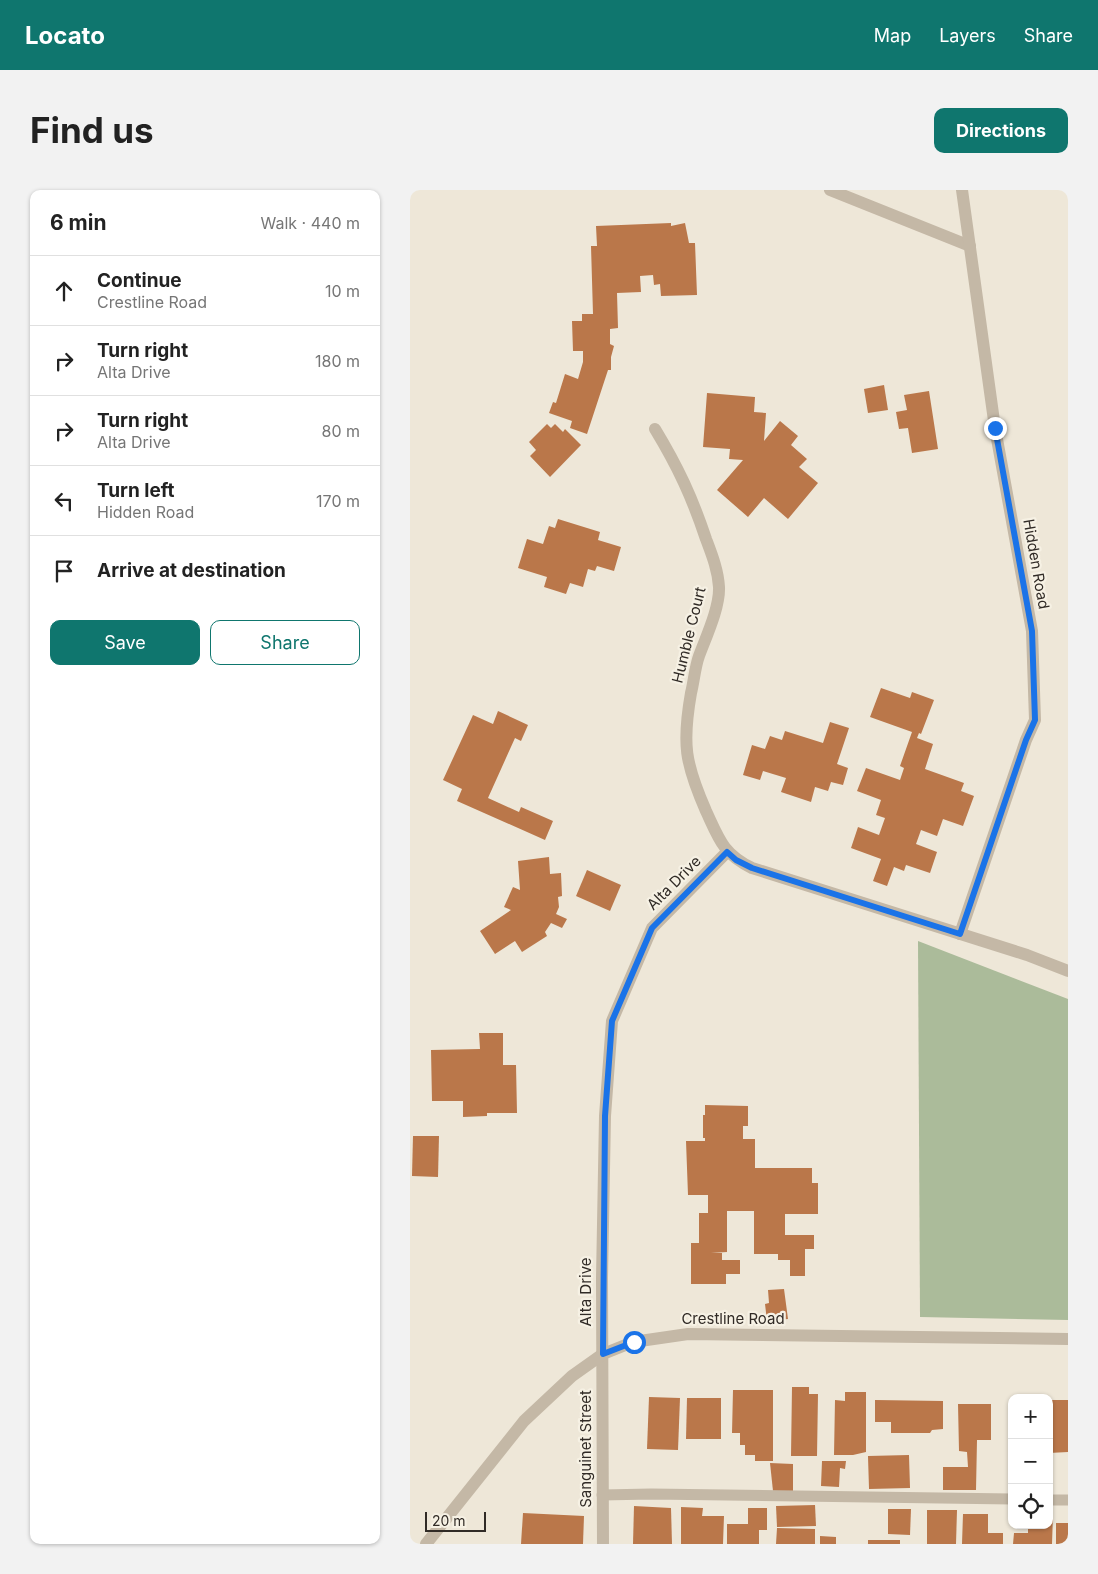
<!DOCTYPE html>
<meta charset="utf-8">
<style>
:root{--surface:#fff;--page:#f2f2f2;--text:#222;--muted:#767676;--line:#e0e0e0;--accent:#0f766e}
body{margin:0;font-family:Inter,sans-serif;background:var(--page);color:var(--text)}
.controls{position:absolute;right:15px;bottom:15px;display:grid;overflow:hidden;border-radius:10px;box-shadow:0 1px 4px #0004}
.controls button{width:45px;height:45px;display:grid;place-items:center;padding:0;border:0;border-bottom:1px solid var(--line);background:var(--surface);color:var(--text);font:25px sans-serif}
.scale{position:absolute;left:15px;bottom:12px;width:61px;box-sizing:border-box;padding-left:5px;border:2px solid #312b26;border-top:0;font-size:14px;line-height:18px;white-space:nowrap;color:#312b26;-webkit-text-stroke:4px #f6f1e4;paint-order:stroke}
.stop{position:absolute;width:15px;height:15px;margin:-11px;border:4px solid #1a73e8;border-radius:50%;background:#fff}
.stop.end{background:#1a73e8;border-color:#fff;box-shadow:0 1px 5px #0008}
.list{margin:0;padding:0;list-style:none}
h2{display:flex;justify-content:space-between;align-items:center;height:65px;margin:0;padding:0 20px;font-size:21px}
h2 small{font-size:16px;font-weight:400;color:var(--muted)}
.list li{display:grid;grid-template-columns:32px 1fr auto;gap:15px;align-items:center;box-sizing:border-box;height:70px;padding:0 20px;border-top:1px solid var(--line)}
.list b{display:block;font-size:19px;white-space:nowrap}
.list p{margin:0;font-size:16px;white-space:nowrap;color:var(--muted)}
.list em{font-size:16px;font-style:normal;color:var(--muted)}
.actions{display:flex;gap:10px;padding:15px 20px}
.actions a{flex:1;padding:11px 0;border:1px solid var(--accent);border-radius:10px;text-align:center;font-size:18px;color:var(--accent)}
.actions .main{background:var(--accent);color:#fff}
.icon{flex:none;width:28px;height:28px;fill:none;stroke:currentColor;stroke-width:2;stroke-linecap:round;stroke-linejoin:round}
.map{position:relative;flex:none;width:658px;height:1354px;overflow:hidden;border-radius:10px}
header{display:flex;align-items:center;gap:30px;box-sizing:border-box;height:70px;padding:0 25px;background:var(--accent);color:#fff}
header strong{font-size:24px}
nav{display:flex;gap:28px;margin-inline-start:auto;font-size:18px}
.intro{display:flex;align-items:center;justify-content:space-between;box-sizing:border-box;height:120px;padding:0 30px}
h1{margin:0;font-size:35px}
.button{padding:12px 22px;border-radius:10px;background:var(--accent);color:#fff;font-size:18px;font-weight:700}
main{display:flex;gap:30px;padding:0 30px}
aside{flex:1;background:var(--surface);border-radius:10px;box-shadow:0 1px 4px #0004}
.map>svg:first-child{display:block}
.green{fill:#abbb9a}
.building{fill:#ba774a}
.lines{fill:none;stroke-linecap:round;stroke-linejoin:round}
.service{stroke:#c4b8a6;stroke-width:11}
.minor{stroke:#c4b8a6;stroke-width:12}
.tertiary{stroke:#c4b8a6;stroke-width:12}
.route{stroke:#1a73e8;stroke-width:6}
.labels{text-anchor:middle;stroke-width:4.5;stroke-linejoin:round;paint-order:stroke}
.street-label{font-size:15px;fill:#312b26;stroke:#f6f1e4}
</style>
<header>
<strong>Locato</strong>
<nav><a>Map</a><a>Layers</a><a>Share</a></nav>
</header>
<div class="intro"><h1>Find us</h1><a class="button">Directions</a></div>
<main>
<aside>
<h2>6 min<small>Walk · 440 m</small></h2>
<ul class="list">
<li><svg class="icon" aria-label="ahead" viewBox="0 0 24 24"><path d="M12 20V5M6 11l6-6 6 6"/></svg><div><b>Continue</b><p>Crestline Road</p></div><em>10 m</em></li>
<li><svg class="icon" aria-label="right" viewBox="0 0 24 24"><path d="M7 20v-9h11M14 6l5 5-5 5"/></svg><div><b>Turn right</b><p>Alta Drive</p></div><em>180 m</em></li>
<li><svg class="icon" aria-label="right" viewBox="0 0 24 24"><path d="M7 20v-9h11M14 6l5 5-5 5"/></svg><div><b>Turn right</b><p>Alta Drive</p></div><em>80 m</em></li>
<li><svg class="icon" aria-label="left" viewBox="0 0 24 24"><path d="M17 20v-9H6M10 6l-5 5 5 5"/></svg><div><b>Turn left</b><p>Hidden Road</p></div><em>170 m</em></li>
<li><svg class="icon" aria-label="arrive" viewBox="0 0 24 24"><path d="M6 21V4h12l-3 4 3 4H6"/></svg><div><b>Arrive at destination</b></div></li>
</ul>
<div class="actions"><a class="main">Save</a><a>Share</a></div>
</aside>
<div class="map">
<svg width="658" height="1354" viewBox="0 0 658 1354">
<rect width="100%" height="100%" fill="#eee7d8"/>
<path class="green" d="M508 751 658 809V1130L510 1127Z"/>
<g class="building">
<path d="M261 33V36L275 33 279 53H285L287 105 251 106 250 94 244 95 243 85 230 86 231 102 207 103 208 138 200 139V154L204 156 201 167V180H198L177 244 160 238 162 231 139 223 143 212 146 213 155 184 168 189 173 172V161H163L162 131H172V124H183L181 56H187L186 36Z"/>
<path d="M474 195 478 220 458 223 454 199Z"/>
<path d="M519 201 528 259 502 263 498 238 489 239 486 222 497 220 494 205Z"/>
<path d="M297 203 345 207 344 222 356 223 354 251 370 231 388 246 381 255 397 269 389 277 408 293 378 329 354 308 338 327 307 300 333 270 319 269 320 259 293 257Z"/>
<path d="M137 234 141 238 145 234 153 242 155 239 171 255 140 287 120 266 126 260 119 252Z"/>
<path d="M148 329 190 342 188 350 211 357 204 381 187 376 185 381 178 379 173 397 160 393 156 404 134 397 137 387 108 378 117 349 133 354 139 336 145 338Z"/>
<path d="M471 498 500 508 502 502 524 510 511 544 509 543 507 548 523 554 515 579 554 593 551 601 564 606 553 636 533 629 527 646 511 640 506 654 527 662 520 683 496 675 494 681 484 677 477 696 463 691 471 669 441 658 448 637 469 645 475 628 466 625 471 610 447 601 456 578 490 590 494 578 490 576 502 542 460 527Z"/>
<path d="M88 521 118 535 111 551 105 548 78 608 109 622 111 617 143 631 135 650 47 611 52 599 33 590 63 525 83 534Z"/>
<path d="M420 532 439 538 427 574 438 578 433 595 421 592 418 601 405 597 401 612 371 602 376 588 353 581 350 590 333 585 342 555 355 559 360 546 372 550 375 541 413 553Z"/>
<path d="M139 667 140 684 151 683 152 706 148 707 149 717 146 724 157 729 152 738 141 733 135 742 137 746 112 762 105 751 85 764 70 741 101 720 94 717 103 697 110 700 108 671Z"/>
<path d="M177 680 211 695 200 721 166 706Z"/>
<path d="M69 843H93V875H106L107 923H77V926L53 927V911H22L21 860 70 859Z"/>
<path d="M295 915 338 916V936H333V949H345V978H402V993H408V1024H375V1045H404V1059H395V1086H380V1070H368V1064H344V1021H317V1062L301 1063H312V1070H330V1084H316V1094H281V1053H289V1023H298V1005H278L276 951H295V948H293V925H295Z"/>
<path d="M3 946H29L28 987 2 986Z"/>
<path d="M374 1099 378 1129 357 1131 355 1114 359 1113 358 1100Z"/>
<path d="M382 1197H399V1204H408L407 1266H381Z"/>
<path d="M323 1200H363V1271H345V1265H335V1255H330V1243H322Z"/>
<path d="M435 1202H456V1262L443 1265H424L425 1210 435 1211Z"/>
<path d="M239 1207 270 1208 268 1260 237 1259Z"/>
<path d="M277 1208H311V1249H276Z"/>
<path d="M465 1210 533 1211V1239L522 1240 520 1243H481V1232H465Z"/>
<path d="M639 1210H658V1262L639 1263Z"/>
<path d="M548 1214H581V1250H567L566 1300H533V1277H558L557 1262 549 1261Z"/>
<path d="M499 1265 500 1298 459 1299 458 1266Z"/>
<path d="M412 1271H436L435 1279 430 1278 429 1297 411 1296Z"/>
<path d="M360 1273 383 1274V1301H363Z"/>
<rect x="599" y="1280" width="3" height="16"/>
<path d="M405 1315 406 1336 367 1337 366 1316Z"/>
<path d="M224 1316 261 1318 262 1354H223Z"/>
<path d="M271 1317 293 1318 292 1326H314L313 1354H271Z"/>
<path d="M338 1318H357V1340H349V1354H317V1334H338Z"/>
<path d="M478 1319H501L500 1345 478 1344Z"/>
<path d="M517 1320H547L546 1354H517Z"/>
<path d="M113 1323 174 1326 173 1354H111Z"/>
<path d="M553 1324H578V1343H593V1354H552Z"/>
<path d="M639 1325H643L642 1354H603L604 1343H618V1335H639Z"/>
<rect x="646" y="1333" width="12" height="21"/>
<path d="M367 1338 405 1339V1354H366Z"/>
<path d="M410 1346 426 1347V1354H410Z"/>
<rect x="458" y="1350" width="32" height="4"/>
</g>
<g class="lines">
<g class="service">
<path d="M192 1305 241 1304 602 1309"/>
<path d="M639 1310H658"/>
</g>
<g class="minor">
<path d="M420 0 560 56"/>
<path d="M245 239C268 277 282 307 296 349 302 365 308 380 309 397 310 417 296 447 289 466 285 477 284 491 281 503 272 554 275 573 296 621 309 649 313 664 342 678L617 765 658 781"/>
<path d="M550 744 616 550 625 530 622 441 585 238 552 0"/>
<path d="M193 1354 192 1088 195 926 202 831 242 738 317 662"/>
</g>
<path class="tertiary" d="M16 1354 114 1231 162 1186 193 1164 223 1152 278 1144 658 1149"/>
</g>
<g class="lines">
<path class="route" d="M224 1152 193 1164 195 926 202 831 242 738 317 662 326 670 342 678 550 744 616 550 625 530 622 441 585 238"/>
</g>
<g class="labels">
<g class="street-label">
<text transform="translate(626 374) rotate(80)" y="5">Hidden Road</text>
<text transform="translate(279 445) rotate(-76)" y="5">Humble Court</text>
<text transform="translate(264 693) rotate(-45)" y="5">Alta Drive</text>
<text transform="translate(176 1102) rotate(-90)" y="5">Alta Drive</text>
<text x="323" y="1134">Crestline Road</text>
<text transform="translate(176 1259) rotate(-90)" y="5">Sanguinet Street</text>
</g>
</g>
</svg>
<div class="controls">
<button>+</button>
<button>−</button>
<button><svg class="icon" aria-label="locate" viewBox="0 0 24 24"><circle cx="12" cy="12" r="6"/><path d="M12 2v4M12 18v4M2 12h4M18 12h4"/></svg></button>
</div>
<div class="scale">20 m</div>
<div class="stop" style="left:224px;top:1152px"></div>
<div class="stop end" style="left:585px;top:238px"></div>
</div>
</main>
